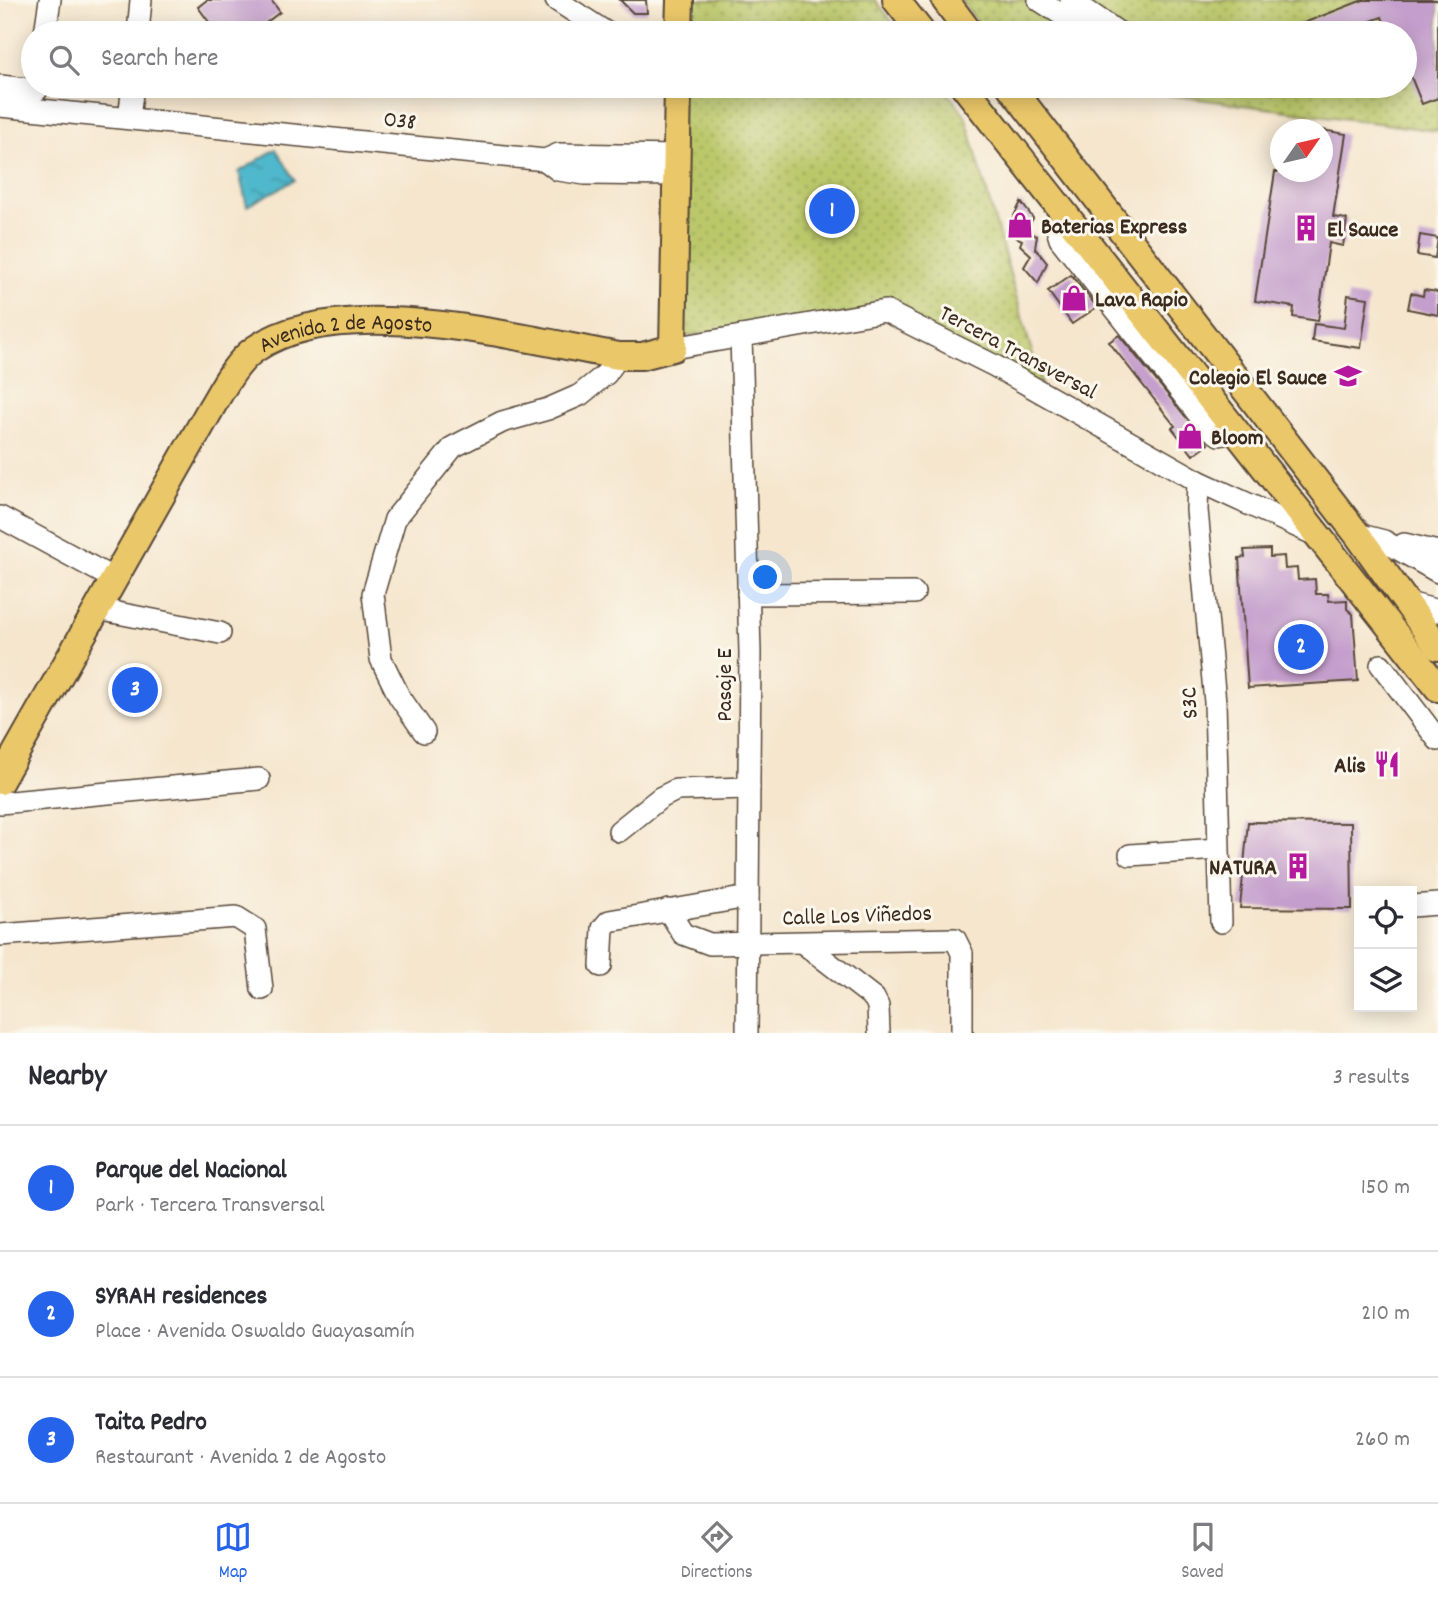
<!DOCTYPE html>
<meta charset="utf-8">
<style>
:root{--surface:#fff;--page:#f2f2f3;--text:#2b2b33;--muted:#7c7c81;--line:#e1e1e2;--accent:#2563eb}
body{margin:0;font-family:Dekko,sans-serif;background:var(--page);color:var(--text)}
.controls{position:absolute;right:21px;bottom:21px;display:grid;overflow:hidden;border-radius:0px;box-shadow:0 4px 18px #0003}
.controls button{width:63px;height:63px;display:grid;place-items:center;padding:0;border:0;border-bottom:2px solid var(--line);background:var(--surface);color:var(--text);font:35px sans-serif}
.compass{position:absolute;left:1270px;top:119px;width:63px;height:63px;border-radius:50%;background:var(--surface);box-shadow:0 4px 18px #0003;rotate:56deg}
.you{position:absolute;left:766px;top:578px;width:24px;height:24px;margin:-18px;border:5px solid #fff;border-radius:50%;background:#1a73e8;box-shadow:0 0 0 10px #1a73e833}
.badge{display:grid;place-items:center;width:46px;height:46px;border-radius:50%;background:var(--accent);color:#fff;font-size:23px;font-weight:700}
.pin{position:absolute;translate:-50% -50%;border:4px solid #fff;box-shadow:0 2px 7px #0006}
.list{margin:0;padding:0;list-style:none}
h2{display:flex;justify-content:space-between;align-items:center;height:91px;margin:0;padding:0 28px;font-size:30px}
h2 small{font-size:23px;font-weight:400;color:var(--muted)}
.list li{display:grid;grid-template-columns:46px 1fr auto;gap:21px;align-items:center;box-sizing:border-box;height:126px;padding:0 28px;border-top:2px solid var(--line)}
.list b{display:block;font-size:26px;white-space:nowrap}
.list p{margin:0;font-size:23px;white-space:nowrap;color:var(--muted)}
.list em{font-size:23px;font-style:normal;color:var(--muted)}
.icon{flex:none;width:38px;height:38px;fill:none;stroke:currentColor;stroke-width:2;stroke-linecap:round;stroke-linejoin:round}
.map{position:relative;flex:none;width:1438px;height:1033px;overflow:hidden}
.search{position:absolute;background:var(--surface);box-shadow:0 4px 18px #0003;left:21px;right:21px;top:21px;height:77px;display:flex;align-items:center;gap:18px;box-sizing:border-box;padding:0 24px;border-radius:38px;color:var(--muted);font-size:26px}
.sheet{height:469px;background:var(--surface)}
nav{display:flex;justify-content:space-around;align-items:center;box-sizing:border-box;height:98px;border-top:2px solid var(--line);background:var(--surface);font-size:19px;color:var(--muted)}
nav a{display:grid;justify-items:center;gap:4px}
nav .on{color:var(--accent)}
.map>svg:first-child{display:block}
.park{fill:url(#park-dots);stroke:#7b7944;stroke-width:2}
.water{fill:url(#water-ripples);stroke:#457175;stroke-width:2}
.building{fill:#c49ecc}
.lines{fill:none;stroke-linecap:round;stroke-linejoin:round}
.minor-casing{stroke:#574638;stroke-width:24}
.major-casing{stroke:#574638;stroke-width:30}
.minor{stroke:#fff;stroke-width:21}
.major{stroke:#eac769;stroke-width:26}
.labels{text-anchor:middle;stroke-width:6;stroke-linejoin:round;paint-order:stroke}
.street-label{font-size:23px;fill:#3b2a1e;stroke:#fbf7ec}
.poi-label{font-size:23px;font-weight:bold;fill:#3b2a1e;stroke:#fbf7ec;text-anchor:start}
</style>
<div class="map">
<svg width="1438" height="1033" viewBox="0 0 1438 1033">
<defs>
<pattern id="park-dots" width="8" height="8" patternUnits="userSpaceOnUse" patternTransform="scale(1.75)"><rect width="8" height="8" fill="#bbc86a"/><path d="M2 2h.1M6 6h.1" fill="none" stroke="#99a357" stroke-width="1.8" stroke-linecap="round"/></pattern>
<pattern id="water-ripples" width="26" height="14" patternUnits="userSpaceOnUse" patternTransform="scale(1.75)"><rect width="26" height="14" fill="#4fb8cc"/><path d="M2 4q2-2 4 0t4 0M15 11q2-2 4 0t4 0" fill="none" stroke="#4396a5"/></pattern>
</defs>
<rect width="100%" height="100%" fill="#fbf7ec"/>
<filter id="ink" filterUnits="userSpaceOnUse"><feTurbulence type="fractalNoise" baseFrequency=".0143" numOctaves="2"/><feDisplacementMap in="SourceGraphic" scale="14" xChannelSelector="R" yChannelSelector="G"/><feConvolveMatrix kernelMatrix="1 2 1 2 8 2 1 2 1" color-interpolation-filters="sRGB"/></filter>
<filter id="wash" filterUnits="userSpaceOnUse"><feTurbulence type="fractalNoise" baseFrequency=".00686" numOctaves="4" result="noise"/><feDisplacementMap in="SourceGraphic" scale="28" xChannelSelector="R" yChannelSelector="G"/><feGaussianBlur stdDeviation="1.57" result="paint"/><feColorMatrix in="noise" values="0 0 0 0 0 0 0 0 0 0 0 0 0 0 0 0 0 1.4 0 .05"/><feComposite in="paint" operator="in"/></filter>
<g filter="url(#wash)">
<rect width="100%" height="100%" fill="#f5e6cd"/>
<g class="park">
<path d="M679 0H875L901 33H678Z"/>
<path d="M961 0H1438V131L1101 86H1405V33H986Z"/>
<path d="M677 86H942L965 115 1043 391 885 308 668 339Z"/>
</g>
<path class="water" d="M276 149 295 180 247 206 239 172Z"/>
<g id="blocks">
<g class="building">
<path d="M207 0H271L280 12 267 22 275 33H217L198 7Z"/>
<path d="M620 0H646L647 13H633Z"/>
<path d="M1363 0H1438V98L1422 104 1409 72 1405 73V33H1388L1382 17 1338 33H1278Z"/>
<path d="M1322 130 1346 134 1333 217 1347 219 1343 246 1329 243 1318 321 1293 317 1294 307 1255 301 1275 172H1322Z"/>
<path d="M1021 202 1033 218 1026 232 1037 236 1035 248 1047 263 1038 283 1024 267 1031 255 1020 245 1022 240 1006 232Z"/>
<path d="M1420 235 1438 238 1435 258 1417 255Z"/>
<path d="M1071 275 1097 307 1072 324 1048 291Z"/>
<path d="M1424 290 1438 292V315L1408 309 1411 293 1423 296Z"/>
<path d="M1348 295 1368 298 1361 348 1312 341 1314 324 1344 328Z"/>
<path d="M1119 335 1208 444 1193 455 1172 428 1175 426 1109 342Z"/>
<path d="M1270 549V557L1284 556 1285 569 1297 568 1298 580 1315 579 1316 594H1328L1329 601 1347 600V609L1353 614 1358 681 1248 688 1239 558 1245 557 1244 550Z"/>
<path d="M1248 822 1351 823 1352 909 1240 908Z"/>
</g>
</g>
</g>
<g filter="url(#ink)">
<use href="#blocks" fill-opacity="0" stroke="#574638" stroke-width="2"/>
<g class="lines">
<g class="minor-casing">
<g id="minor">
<path d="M556 0 607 33"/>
<path d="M1039 0 1090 33"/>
<path d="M1071 0 1119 33"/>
<path d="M45 33 50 0"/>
<path d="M138 33 141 0"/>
<path d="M0 86 37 90"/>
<path d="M0 106 545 160 559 154 677 156"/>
<path d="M129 118 133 86"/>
<path d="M545 160 558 170 585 174 677 175"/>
<path d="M1065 214 1057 229 1060 239 1185 397 1201 386"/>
<path d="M741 336 750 652 747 1033"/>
<path d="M673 348 885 311 995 366 1198 481 1320 537"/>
<path d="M1185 397 1209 428 1219 435 1237 432"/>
<path d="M1198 481 1197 510 1215 702 1221 922"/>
<path d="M0 517 114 579"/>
<path d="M1357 534 1384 541 1438 572"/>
<path d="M1404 544 1438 552"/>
<path d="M748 594 914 593"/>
<path d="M1405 602 1438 611"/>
<path d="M97 609 220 633"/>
<path d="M1381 665 1438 740"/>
<path d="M424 732 399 696 381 659 373 594 395 519 453 447 502 422 548 409 580 395 606 374 619 356"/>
<path d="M0 803 259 779"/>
<path d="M619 831 660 798 676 790 749 788"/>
<path d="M1130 855 1218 849"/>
<path d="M1412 906 1438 904"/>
<path d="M668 910 683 934 710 944 955 939 962 953V1033"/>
<path d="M0 935 236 917 255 929 262 989"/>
<path d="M803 943 874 998 878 1006 879 1033"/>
<path d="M601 966 603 928 609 921 748 897"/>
</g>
</g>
<g class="major-casing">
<g id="major">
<path d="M896 0 922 33"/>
<path d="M945 0 970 33"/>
<path d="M679 33 680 0"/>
<path d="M964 86 1438 688"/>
<path d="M1010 86 1357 534 1438 647"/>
<path id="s1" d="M0 781 211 408C223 388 235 363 255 349 340 290 522 339 619 356H642L673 348 678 86"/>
</g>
</g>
<use href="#minor" class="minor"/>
<use href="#major" class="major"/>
</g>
</g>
<defs>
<g id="shop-bare" transform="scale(2.1)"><path d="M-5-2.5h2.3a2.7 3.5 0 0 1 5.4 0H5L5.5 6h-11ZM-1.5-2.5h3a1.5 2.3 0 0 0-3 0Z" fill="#b5179e" stroke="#fbf7ec" stroke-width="2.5" paint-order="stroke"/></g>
<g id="building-bare" transform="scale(2.1)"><path d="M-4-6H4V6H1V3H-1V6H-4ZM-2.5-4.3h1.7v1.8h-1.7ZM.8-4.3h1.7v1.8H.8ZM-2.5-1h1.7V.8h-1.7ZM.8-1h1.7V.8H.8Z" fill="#b5179e" stroke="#fbf7ec" stroke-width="2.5" paint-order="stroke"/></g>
<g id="school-bare" transform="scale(2.1)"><path d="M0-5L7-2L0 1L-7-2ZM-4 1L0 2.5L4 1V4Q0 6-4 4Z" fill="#b5179e" stroke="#fbf7ec" stroke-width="2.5" paint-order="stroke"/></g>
<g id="restaurant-bare" transform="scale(2.1)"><path d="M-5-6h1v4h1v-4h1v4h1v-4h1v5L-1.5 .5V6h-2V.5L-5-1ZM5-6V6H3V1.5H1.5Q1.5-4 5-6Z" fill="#b5179e" stroke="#fbf7ec" stroke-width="2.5" paint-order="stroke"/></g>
</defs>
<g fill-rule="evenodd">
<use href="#shop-bare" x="1020" y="225"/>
<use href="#building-bare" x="1306" y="228"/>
<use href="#shop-bare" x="1074" y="298"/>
<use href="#school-bare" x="1348" y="376"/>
<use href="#shop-bare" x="1190" y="436"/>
<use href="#restaurant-bare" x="1387" y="764"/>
<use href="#building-bare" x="1298" y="866"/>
</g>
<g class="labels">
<g class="street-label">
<text transform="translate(400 119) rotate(6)" y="8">O38</text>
<text dy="8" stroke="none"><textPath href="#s1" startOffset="597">Avenida 2 de Agosto</textPath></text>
<text transform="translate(1019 351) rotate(28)" y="8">Tercera Transversal</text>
<text transform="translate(723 685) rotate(-90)" y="8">Pasaje E</text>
<text transform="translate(1188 703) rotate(-93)" y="8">S3C</text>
<text transform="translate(857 914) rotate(-2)" y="8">Calle Los Viñedos</text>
</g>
<g class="poi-label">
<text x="1041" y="233">Baterias Express</text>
<text x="1327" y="236">El Sauce</text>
<text x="1095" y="306">Lava Rapio</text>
<text x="1327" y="384" text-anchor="end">Colegio El Sauce</text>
<text x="1211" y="444">Bloom</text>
<text x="1366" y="772" text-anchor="end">Alis</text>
<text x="1277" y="874" text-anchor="end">NATURA</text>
</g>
</g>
</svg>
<div class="controls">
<button><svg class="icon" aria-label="locate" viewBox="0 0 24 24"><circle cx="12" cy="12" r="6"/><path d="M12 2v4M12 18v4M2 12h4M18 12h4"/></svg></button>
<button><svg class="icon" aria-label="layers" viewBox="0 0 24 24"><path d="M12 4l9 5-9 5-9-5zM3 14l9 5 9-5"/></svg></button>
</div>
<svg class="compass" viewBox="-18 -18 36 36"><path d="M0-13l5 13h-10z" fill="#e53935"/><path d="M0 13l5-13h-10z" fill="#7c7c81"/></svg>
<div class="you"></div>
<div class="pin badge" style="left:832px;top:211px">1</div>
<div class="pin badge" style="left:1301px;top:647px">2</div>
<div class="pin badge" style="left:135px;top:690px">3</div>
<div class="search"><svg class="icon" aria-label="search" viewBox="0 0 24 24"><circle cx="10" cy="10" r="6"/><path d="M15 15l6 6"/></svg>Search here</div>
</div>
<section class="sheet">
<h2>Nearby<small>3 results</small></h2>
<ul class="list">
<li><span class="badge">1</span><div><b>Parque del Nacional</b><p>Park · Tercera Transversal</p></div><em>150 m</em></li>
<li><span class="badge">2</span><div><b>SYRAH residences</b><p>Place · Avenida Oswaldo Guayasamín</p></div><em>210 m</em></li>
<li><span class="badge">3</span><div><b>Taita Pedro</b><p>Restaurant · Avenida 2 de Agosto</p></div><em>260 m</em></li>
</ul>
</section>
<nav>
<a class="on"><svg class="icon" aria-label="map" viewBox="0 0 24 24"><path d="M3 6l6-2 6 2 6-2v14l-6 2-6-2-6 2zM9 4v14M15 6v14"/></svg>Map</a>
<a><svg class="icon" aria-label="directions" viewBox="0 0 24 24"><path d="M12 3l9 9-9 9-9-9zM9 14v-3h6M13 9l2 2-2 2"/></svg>Directions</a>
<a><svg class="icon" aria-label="saved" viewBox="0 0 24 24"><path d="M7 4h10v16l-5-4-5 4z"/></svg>Saved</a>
</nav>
